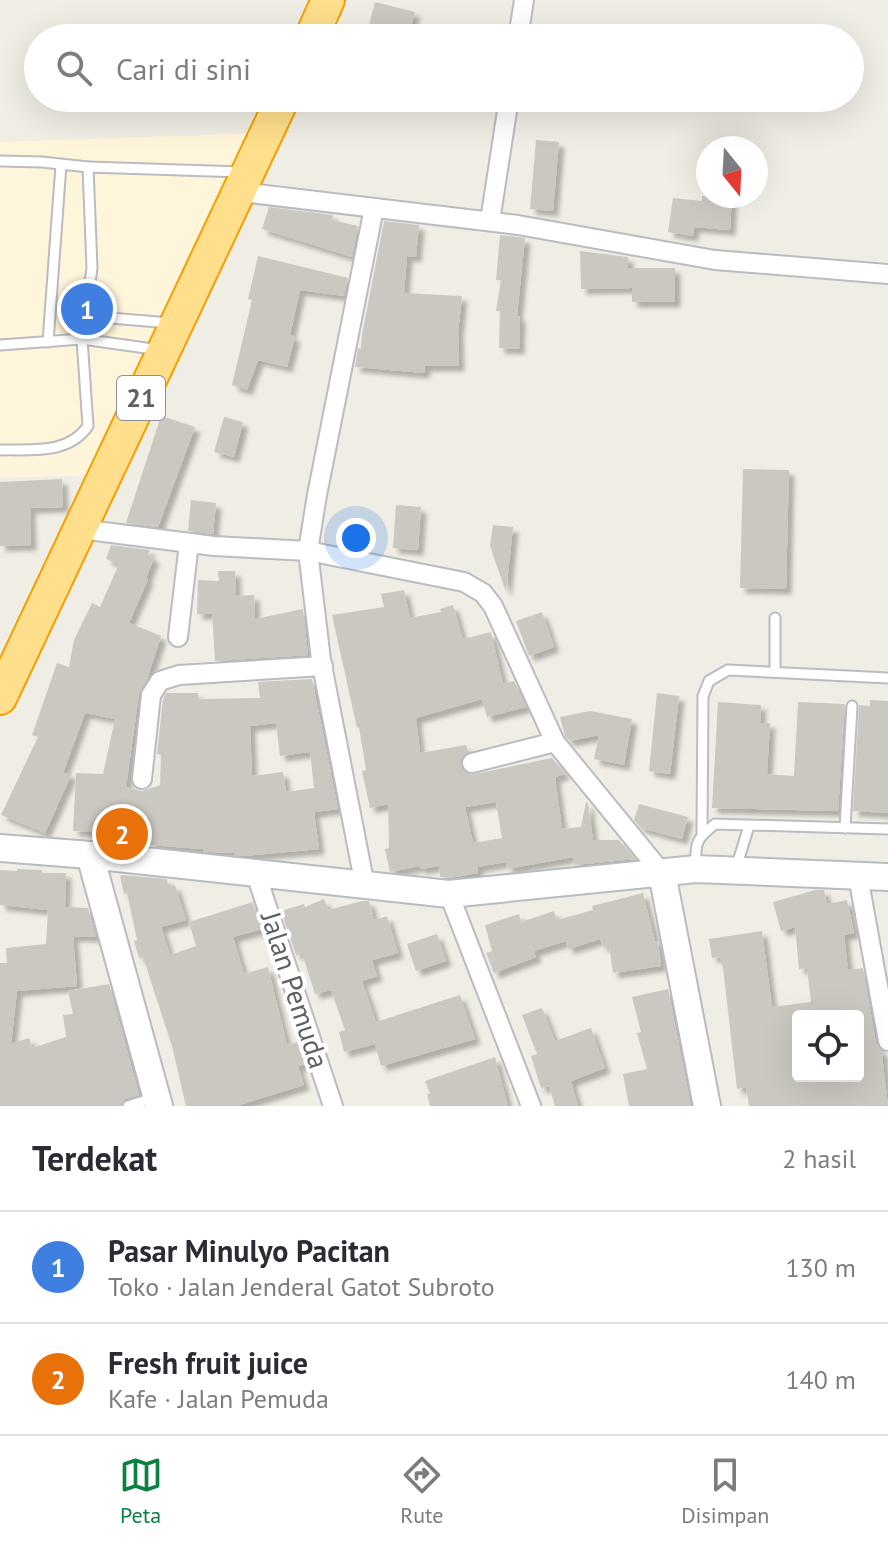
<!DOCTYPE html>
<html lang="id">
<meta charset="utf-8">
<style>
:root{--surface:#fff;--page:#f2f2f3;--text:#2b2b33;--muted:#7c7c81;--line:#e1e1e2;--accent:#0b8043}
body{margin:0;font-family:"PT Sans",sans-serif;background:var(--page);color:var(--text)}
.controls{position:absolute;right:24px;bottom:24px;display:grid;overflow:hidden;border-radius:8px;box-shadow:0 8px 32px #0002}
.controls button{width:72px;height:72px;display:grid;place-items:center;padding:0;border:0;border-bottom:2px solid var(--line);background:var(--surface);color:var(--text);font:40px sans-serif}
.compass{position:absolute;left:696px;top:136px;width:72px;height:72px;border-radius:50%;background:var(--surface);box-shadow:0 8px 32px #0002;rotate:162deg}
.you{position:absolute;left:356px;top:538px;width:28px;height:28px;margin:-20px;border:6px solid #fff;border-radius:50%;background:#1a73e8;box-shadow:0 0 0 12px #1a73e833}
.badge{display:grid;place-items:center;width:52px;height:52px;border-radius:50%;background:var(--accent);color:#fff;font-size:26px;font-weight:700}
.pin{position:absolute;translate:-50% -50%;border:4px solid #fff;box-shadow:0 2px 8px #0006}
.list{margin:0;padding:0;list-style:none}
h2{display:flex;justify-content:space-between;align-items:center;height:104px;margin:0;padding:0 32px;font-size:34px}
h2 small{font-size:26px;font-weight:400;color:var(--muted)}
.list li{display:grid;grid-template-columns:52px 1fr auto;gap:24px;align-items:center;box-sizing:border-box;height:112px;padding:0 32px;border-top:2px solid var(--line)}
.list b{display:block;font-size:30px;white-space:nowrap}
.list p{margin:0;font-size:26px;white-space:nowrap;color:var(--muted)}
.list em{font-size:26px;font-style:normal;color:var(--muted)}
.icon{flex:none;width:44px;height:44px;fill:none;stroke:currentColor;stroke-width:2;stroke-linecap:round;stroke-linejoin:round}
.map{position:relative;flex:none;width:888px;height:1106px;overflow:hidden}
.search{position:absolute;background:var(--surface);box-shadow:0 8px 32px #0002;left:24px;right:24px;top:24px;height:88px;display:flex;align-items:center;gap:20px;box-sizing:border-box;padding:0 28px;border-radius:44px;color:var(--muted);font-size:30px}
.sheet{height:328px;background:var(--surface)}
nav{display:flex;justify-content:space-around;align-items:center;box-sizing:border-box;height:112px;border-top:2px solid var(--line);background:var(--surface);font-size:22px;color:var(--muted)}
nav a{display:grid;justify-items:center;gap:4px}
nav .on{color:var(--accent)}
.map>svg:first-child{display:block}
.commercial{fill:#fff5da}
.building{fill:#cbc8c1;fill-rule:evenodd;filter:url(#shadow)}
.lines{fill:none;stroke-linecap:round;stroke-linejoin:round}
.lane-casing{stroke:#b9bcc1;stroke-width:13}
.street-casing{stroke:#b9bcc1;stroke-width:22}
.secondary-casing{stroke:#b7bcc1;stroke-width:30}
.highway-casing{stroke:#f4a000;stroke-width:36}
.lane{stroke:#fff;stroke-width:9}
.street{stroke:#fff;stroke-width:18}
.secondary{stroke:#fff;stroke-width:26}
.highway{stroke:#ffde8c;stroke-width:32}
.labels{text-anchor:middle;stroke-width:8;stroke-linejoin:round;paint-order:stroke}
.shield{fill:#fff;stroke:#8d9094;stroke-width:2}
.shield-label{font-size:26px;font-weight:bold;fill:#5c6166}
.street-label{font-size:28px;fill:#5c6166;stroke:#fff}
</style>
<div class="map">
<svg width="888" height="1106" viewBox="0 0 888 1106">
<defs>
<filter id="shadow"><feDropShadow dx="5.5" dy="5.5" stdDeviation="2" flood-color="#0004"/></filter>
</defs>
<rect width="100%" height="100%" fill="#f0ede4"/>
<path class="commercial" d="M260 133 93 475 0 478V142Z"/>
<g class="building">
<path d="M375 2 415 12 408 38 366 36Z"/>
<path d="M536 140 559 142 553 211 530 209Z"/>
<path d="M702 196H732L730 230 694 227 693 236 668 232 673 198 702 201Z"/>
<path d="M269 207 333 215 332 220 358 226 352 257 262 229Z"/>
<path d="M384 221 419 225 416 257 407 256 404 293 462 296 458 332 459 366H425L424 373 355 367 358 348 361 349 362 335Z"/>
<path d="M500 235 525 238 517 316H520L519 349 499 348 500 311H496L501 280H496Z"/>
<path d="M580 251 628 257V268H675V302H632V288L581 289Z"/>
<path d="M258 256 348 278 344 296 300 290 290 335 295 337 287 367 258 360 247 390 232 385 252 300 248 299Z"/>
<path d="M161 416 195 427 158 527 126 523Z"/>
<path d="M224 417 243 422 234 457 214 452Z"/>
<path d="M743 469 789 470 786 589 740 588Z"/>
<path d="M62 479 63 507 30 508 31 545 0 546V482Z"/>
<path d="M191 500 216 503 213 534 188 531Z"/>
<path d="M396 505 421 507 418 550 393 548Z"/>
<path d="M493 525 513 527 506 592 490 546Z"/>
<path d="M111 545 150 550 148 555 154 558 146 578 148 579 129 623 161 636 147 679 139 694 126 787 142 791 160 785 161 755 157 754 163 699 166 693H198V699L260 698 258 682 312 679 338 809 314 812 319 849 244 856 234 855V852L219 853 203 851V849L149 845V836L110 837 103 810 102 832 73 831 76 773 103 774 115 719 85 713 63 773H72L45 833 1 815 38 737 32 735 57 663 69 667 74 640 92 603 100 607 119 564 106 559ZM276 723 280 756 310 752 314 788 286 792 283 772 252 776 250 726Z"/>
<path d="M218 571H235L236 596 254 595 255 619 303 609 308 655 215 661 212 614H197L198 580 219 581Z"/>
<path d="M404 590 410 618 441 612 440 609 453 605 463 639 491 632 503 684 514 681 526 707 487 717 482 699 416 718 420 753 466 745 468 752 461 759 460 765 470 775 552 758 565 774 555 777 562 829 581 827 586 802 588 803 593 840H619L635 859 574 865 573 857 507 869 506 862 477 867 478 873 449 878 440 877 439 866 420 869V866L390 872 385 849 389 848 388 804 370 808 362 771 366 770 359 727 357 728 332 615 384 607 381 594ZM496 802 502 838 473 843 465 807Z"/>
<path d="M542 612 554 647 529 656 516 621Z"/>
<path d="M657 693 679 696 670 774 649 771Z"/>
<path d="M870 700 888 701V813L853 811 859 705 870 706Z"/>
<path d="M718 702 761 705 760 723H770L767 774 794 776 798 702 845 704 838 811 712 808Z"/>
<path d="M590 711 632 719 624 765 594 759 599 735 570 741 565 736 560 717Z"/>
<path d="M639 804 688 817 682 839 641 828 634 820Z"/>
<path d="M17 869 42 870V873H66L65 907 88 908 96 937 73 936 77 986 17 991 11 1044 29 1038 32 1048 66 1037 63 1015 73 1014 68 991 109 984 139 1095 125 1099 121 1106H0V963H7L6 948 46 944 48 910 0 905V870L17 871Z"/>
<path d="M123 875 167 879 168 887 175 885 186 920 161 927 170 955 196 946 189 922 253 902 262 929 233 937 244 974 268 967 287 1045 297 1042 305 1064 298 1066 304 1085 236 1106H186L172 1046 143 957 139 958 134 941 137 940 127 893 124 894 120 876Z"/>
<path d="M815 890H824L827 904 847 900 854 933 844 935 848 970 863 968 876 1043 884 1056H882L888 1106H749L746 1087 737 1089 723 968 720 957 712 958 709 939 762 931 772 1007 811 1002 807 968 799 969 795 927 781 931 773 902ZM798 1016H858V1076H798Z"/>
<path d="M643 893 655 941H658L661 966 613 973 609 945 603 947 600 939 568 949 566 941 534 951 536 957 494 973 486 953 492 951 485 925 519 914 521 922 554 911 557 920 593 910 592 906Z"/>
<path d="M324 899 328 910 362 901H369L374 920 387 916 398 953 372 960 377 976 362 981 376 1022 460 995 475 1039 381 1066 375 1044 344 1052 339 1032 345 1030 331 990 315 994 302 953 296 955 281 911 304 904 305 907Z"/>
<path d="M437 934 446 961 416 971 407 944Z"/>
<path d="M668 989 691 1106H629L623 1074 647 1069 637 1033 641 1032 632 997Z"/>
<path d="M542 1008 555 1041 591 1028 605 1068 571 1081 578 1106H555L549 1086 541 1088 531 1056 537 1054 522 1015Z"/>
<path d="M495 1057 508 1106H430L427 1094H430L425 1081Z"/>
</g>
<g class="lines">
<g class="lane-casing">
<g id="lane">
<path d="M0 161 42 162 88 167 92 268 82 339 88 426C68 455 31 449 0 450"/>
<path d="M88 167 242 172"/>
<path d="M86 316 170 323"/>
<path d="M48 342 61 165"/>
<path d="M0 345 82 339 160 350"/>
<path d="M775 618V672"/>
<path d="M845 828 852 706"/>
<path d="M702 834 703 696 709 681 728 670 888 678"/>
<path d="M696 866C695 843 696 839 715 824L888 829"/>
<path d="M736 868 749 826"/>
<path d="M128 1106 153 1098"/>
</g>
</g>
<g class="street-casing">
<g id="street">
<path d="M518 38 524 0"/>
<path d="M241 192 518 225 715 260 888 274"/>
<path d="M490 221 509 98"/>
<path d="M80 529 214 546 308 551 464 582 483 593 493 606 555 742 662 873"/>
<path d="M178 637 189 543"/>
<path d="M472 763 555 742"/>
<path d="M142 779 151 695 160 681 179 675 323 666"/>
<path d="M256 874 333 1106"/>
<path d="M858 876 888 1041"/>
<path d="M365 886 321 660 308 551 317 495 374 208"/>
<path d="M449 894 531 1106"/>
</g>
</g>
<g class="secondary-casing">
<g id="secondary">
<path d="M0 848 90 855 449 894 696 869 888 877"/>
<path d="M90 855 159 1106"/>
<path d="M662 873 707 1106"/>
</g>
</g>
<g class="highway-casing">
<g id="highway">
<path d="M311 38 328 0"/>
<path d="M0 698 283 98"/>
</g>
</g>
<use href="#lane" class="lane"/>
<use href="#street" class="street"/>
<use href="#secondary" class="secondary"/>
<use href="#highway" class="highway"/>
</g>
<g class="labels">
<rect class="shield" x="117" y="376" width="48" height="44" rx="6"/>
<g class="shield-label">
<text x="141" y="407">21</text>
</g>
<g class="street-label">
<text transform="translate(295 990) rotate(72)" y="10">Jalan Pemuda</text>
</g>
</g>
</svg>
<div class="controls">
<button><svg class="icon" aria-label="locate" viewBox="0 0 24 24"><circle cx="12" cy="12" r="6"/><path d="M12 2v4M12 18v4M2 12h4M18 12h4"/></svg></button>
</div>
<svg class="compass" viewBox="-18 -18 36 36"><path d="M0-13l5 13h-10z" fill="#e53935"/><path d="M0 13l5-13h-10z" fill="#7c7c81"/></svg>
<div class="you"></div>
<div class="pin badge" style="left:87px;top:309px;background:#3f7fe0">1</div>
<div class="pin badge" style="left:122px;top:834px;background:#e8710a">2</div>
<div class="search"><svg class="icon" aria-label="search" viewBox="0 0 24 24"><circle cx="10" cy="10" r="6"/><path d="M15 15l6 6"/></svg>Cari di sini</div>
</div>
<section class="sheet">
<h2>Terdekat<small>2 hasil</small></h2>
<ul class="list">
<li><span class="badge" style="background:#3f7fe0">1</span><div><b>Pasar Minulyo Pacitan</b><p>Toko · Jalan Jenderal Gatot Subroto</p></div><em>130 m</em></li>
<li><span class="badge" style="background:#e8710a">2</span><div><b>Fresh fruit juice</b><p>Kafe · Jalan Pemuda</p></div><em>140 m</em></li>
</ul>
</section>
<nav>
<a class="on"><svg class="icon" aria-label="map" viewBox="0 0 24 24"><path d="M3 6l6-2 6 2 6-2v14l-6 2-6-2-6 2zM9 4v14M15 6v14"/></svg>Peta</a>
<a><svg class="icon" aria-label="directions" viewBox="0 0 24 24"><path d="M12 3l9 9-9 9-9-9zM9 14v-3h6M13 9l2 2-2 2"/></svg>Rute</a>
<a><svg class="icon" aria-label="saved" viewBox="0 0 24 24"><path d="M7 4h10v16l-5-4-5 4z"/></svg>Disimpan</a>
</nav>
